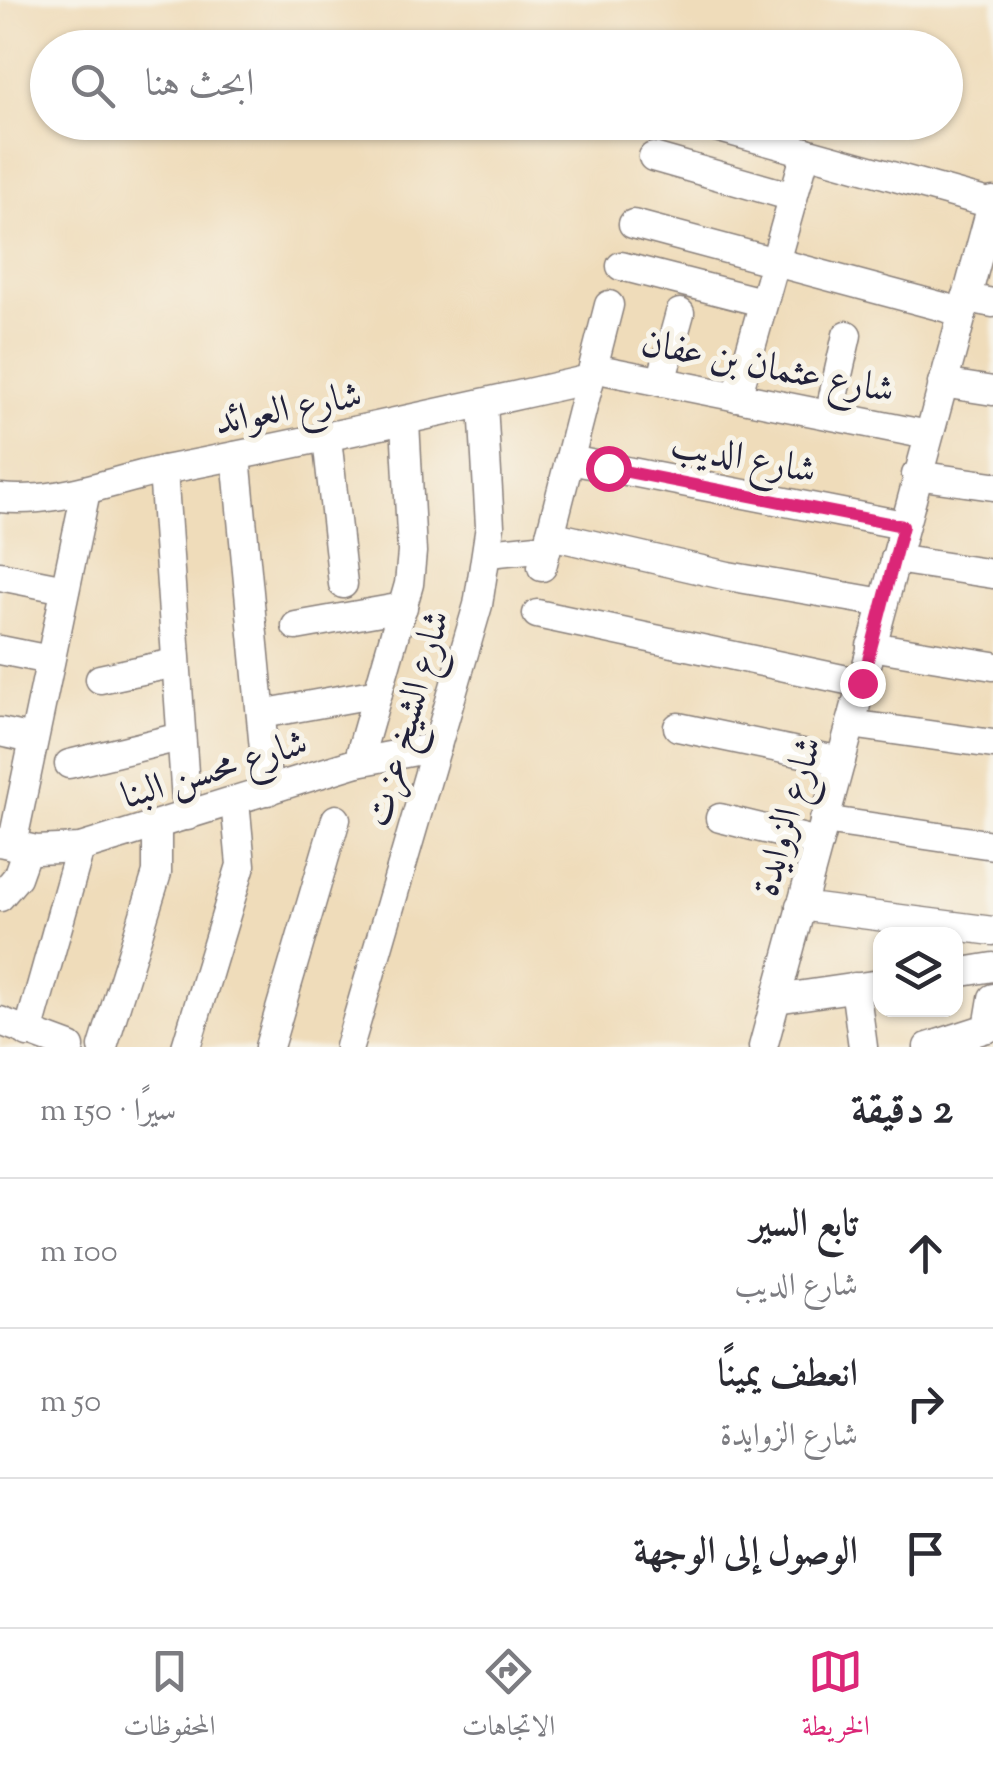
<!DOCTYPE html>
<html lang="ar">
<meta charset="utf-8">
<style>
:root{--surface:#fff;--page:#f2f2f3;--text:#2b2b33;--muted:#7c7c81;--line:#e1e1e2;--accent:#db2777}
body{margin:0;font-family:"Sorts Mill Goudy",Amiri,serif;background:var(--page);color:var(--text);direction:rtl}
.controls{position:absolute;right:30px;bottom:30px;display:grid;overflow:hidden;border-radius:20px;box-shadow:0 2px 8px #0004}
.controls button{width:90px;height:90px;display:grid;place-items:center;padding:0;border:0;border-bottom:2px solid var(--line);background:var(--surface);color:var(--text);font:50px sans-serif}
.stop{position:absolute;width:30px;height:30px;margin:-22px;border:8px solid #db2777;border-radius:50%;background:#fff}
.stop.end{background:#db2777;border-color:#fff;box-shadow:0 2px 10px #0008}
.list{margin:0;padding:0;list-style:none}
h2{display:flex;justify-content:space-between;align-items:center;height:130px;margin:0;padding:0 40px;font-size:42px}
h2 small{font-size:32px;font-weight:400;color:var(--muted)}
.list li{display:grid;grid-template-columns:65px 1fr auto;gap:30px;align-items:center;box-sizing:border-box;height:150px;padding:0 40px;border-top:2px solid var(--line)}
.list b{display:block;font-size:38px;white-space:nowrap}
.list p{margin:0;font-size:32px;white-space:nowrap;color:var(--muted)}
.list em{font-size:32px;font-style:normal;color:var(--muted)}
.icon{flex:none;width:55px;height:55px;fill:none;stroke:currentColor;stroke-width:2;stroke-linecap:round;stroke-linejoin:round}
.map{position:relative;flex:none;width:993px;height:1047px;overflow:hidden;direction:ltr}
.search{position:absolute;background:var(--surface);box-shadow:0 2px 8px #0004;left:30px;right:30px;top:30px;height:110px;display:flex;align-items:center;gap:25px;box-sizing:border-box;padding:0 35px;border-radius:55px;color:var(--muted);font-size:38px}
.sheet{height:580px;background:var(--surface)}
nav{display:flex;justify-content:space-around;align-items:center;box-sizing:border-box;height:140px;border-top:2px solid var(--line);background:var(--surface);font-size:28px;color:var(--muted)}
nav a{display:grid;justify-items:center;gap:5px}
nav .on{color:var(--accent)}
.map>svg:first-child{display:block}
.lines{fill:none;stroke-linecap:round;stroke-linejoin:round}
.minor-casing{stroke:#887f7a;stroke-width:31}
.minor{stroke:#fff;stroke-width:28}
.route{stroke:#db2777;stroke-width:12}
.labels{text-anchor:middle;stroke-width:10;stroke-linejoin:round;paint-order:stroke}
.street-label{font-size:38px;fill:#22223b;stroke:#f7f3e8}
</style>
<div class="map">
<svg width="993" height="1047" viewBox="0 0 993 1047">
<rect width="100%" height="100%" fill="#f7f3e8"/>
<filter id="ink" filterUnits="userSpaceOnUse"><feTurbulence type="fractalNoise" baseFrequency=".01" numOctaves="2"/><feDisplacementMap in="SourceGraphic" scale="20" xChannelSelector="R" yChannelSelector="G"/><feConvolveMatrix kernelMatrix="1 2 1 2 8 2 1 2 1" color-interpolation-filters="sRGB"/></filter>
<filter id="wash" filterUnits="userSpaceOnUse"><feTurbulence type="fractalNoise" baseFrequency=".0048" numOctaves="4" result="noise"/><feDisplacementMap in="SourceGraphic" scale="40" xChannelSelector="R" yChannelSelector="G"/><feGaussianBlur stdDeviation="2.25" result="paint"/><feColorMatrix in="noise" values="0 0 0 0 0 0 0 0 0 0 0 0 0 0 0 0 0 1.4 0 .05"/><feComposite in="paint" operator="in"/></filter>
<g filter="url(#wash)">
<rect width="100%" height="100%" fill="#efdcba"/>
</g>
<g filter="url(#ink)">
<g class="lines">
<g class="minor-casing">
<g id="minor">
<path d="M698 122 992 204"/>
<path d="M653 157 793 197"/>
<path d="M633 224 962 312"/>
<path d="M621 266 762 302"/>
<path d="M966 298 993 303"/>
<path d="M593 368 928 435"/>
<path d="M661 382 680 313"/>
<path d="M942 383 993 391"/>
<path d="M737 397 806 152"/>
<path d="M829 415 847 335"/>
<path d="M327 438 343 584"/>
<path d="M236 456 268 791"/>
<path d="M570 460 903 525"/>
<path d="M163 470 187 816"/>
<path d="M916 475 993 486"/>
<path d="M0 498C59 504 108 481 164 470 307 442 448 411 590 379"/>
<path d="M550 535 728 576 883 603"/>
<path d="M489 553 547 547"/>
<path d="M895 559 993 574"/>
<path d="M542 567 609 305"/>
<path d="M0 576 65 589"/>
<path d="M537 614 861 683"/>
<path d="M296 626 403 607"/>
<path d="M871 646 993 666"/>
<path d="M0 650 50 660"/>
<path d="M100 679 175 663"/>
<path d="M261 714 378 693"/>
<path d="M851 724 993 744"/>
<path d="M678 727 841 761"/>
<path d="M0 732 33 739"/>
<path d="M358 762 409 584 412 552 405 422"/>
<path d="M69 764 180 737"/>
<path d="M720 818 818 842"/>
<path d="M824 820 993 845"/>
<path d="M0 842 36 850 80 848 358 762 437 747"/>
<path d="M12 845 86 491"/>
<path d="M0 897 17 877 27 849"/>
<path d="M800 906 993 931"/>
<path d="M956 973 993 967"/>
<path d="M855 987 863 1047"/>
<path d="M776 999 880 984"/>
<path d="M0 1021 70 1047"/>
<path d="M988 1028 993 998"/>
<path d="M28 1033 80 848"/>
<path d="M103 1047 157 873V825"/>
<path d="M186 1047 241 865 235 801"/>
<path d="M269 1047 336 819"/>
<path d="M349 1047 478 605 490 526 483 404"/>
<path d="M763 1047 993 201"/>
<path d="M928 1047 993 1026"/>
</g>
</g>
<use href="#minor" class="minor"/>
</g>
</g>
<g class="lines" filter="url(#ink)">
<path class="route" d="M608 468 903 526 862 683"/>
</g>
<g class="labels">
<g class="street-label">
<text transform="translate(768 365) rotate(11)" y="13">شارع عثمان بن عفان</text>
<text transform="translate(288 407) rotate(-11)" y="13">شارع العوائد</text>
<text transform="translate(744 456) rotate(11)" y="13">شارع الديب</text>
<text transform="translate(406 718) rotate(-74)" y="13">شارع الشيخ عزت</text>
<text transform="translate(214 768) rotate(-17)" y="13">شارع محسن البنا</text>
<text transform="translate(786 816) rotate(-74)" y="13">شارع الزوايدة</text>
</g>
</g>
</svg>
<div class="controls">
<button><svg class="icon" aria-label="layers" viewBox="0 0 24 24"><path d="M12 4l9 5-9 5-9-5zM3 14l9 5 9-5"/></svg></button>
</div>
<div class="stop" style="left:608px;top:468px"></div>
<div class="stop end" style="left:862px;top:683px"></div>
<div class="search"><svg class="icon" aria-label="search" viewBox="0 0 24 24"><circle cx="10" cy="10" r="6"/><path d="M15 15l6 6"/></svg>ابحث هنا</div>
</div>
<section class="sheet">
<h2>2 دقيقة<small>سيرًا · 150 m</small></h2>
<ul class="list">
<li><svg class="icon" aria-label="ahead" viewBox="0 0 24 24"><path d="M12 20V5M6 11l6-6 6 6"/></svg><div><b>تابع السير</b><p>شارع الديب</p></div><em>100 m</em></li>
<li><svg class="icon" aria-label="right" viewBox="0 0 24 24"><path d="M7 20v-9h11M14 6l5 5-5 5"/></svg><div><b>انعطف يمينًا</b><p>شارع الزوايدة</p></div><em>50 m</em></li>
<li><svg class="icon" aria-label="arrive" viewBox="0 0 24 24"><path d="M6 21V4h12l-3 4 3 4H6"/></svg><div><b>الوصول إلى الوجهة</b></div></li>
</ul>
</section>
<nav>
<a class="on"><svg class="icon" aria-label="map" viewBox="0 0 24 24"><path d="M3 6l6-2 6 2 6-2v14l-6 2-6-2-6 2zM9 4v14M15 6v14"/></svg>الخريطة</a>
<a><svg class="icon" aria-label="directions" viewBox="0 0 24 24"><path d="M12 3l9 9-9 9-9-9zM9 14v-3h6M13 9l2 2-2 2"/></svg>الاتجاهات</a>
<a><svg class="icon" aria-label="saved" viewBox="0 0 24 24"><path d="M7 4h10v16l-5-4-5 4z"/></svg>المحفوظات</a>
</nav>
